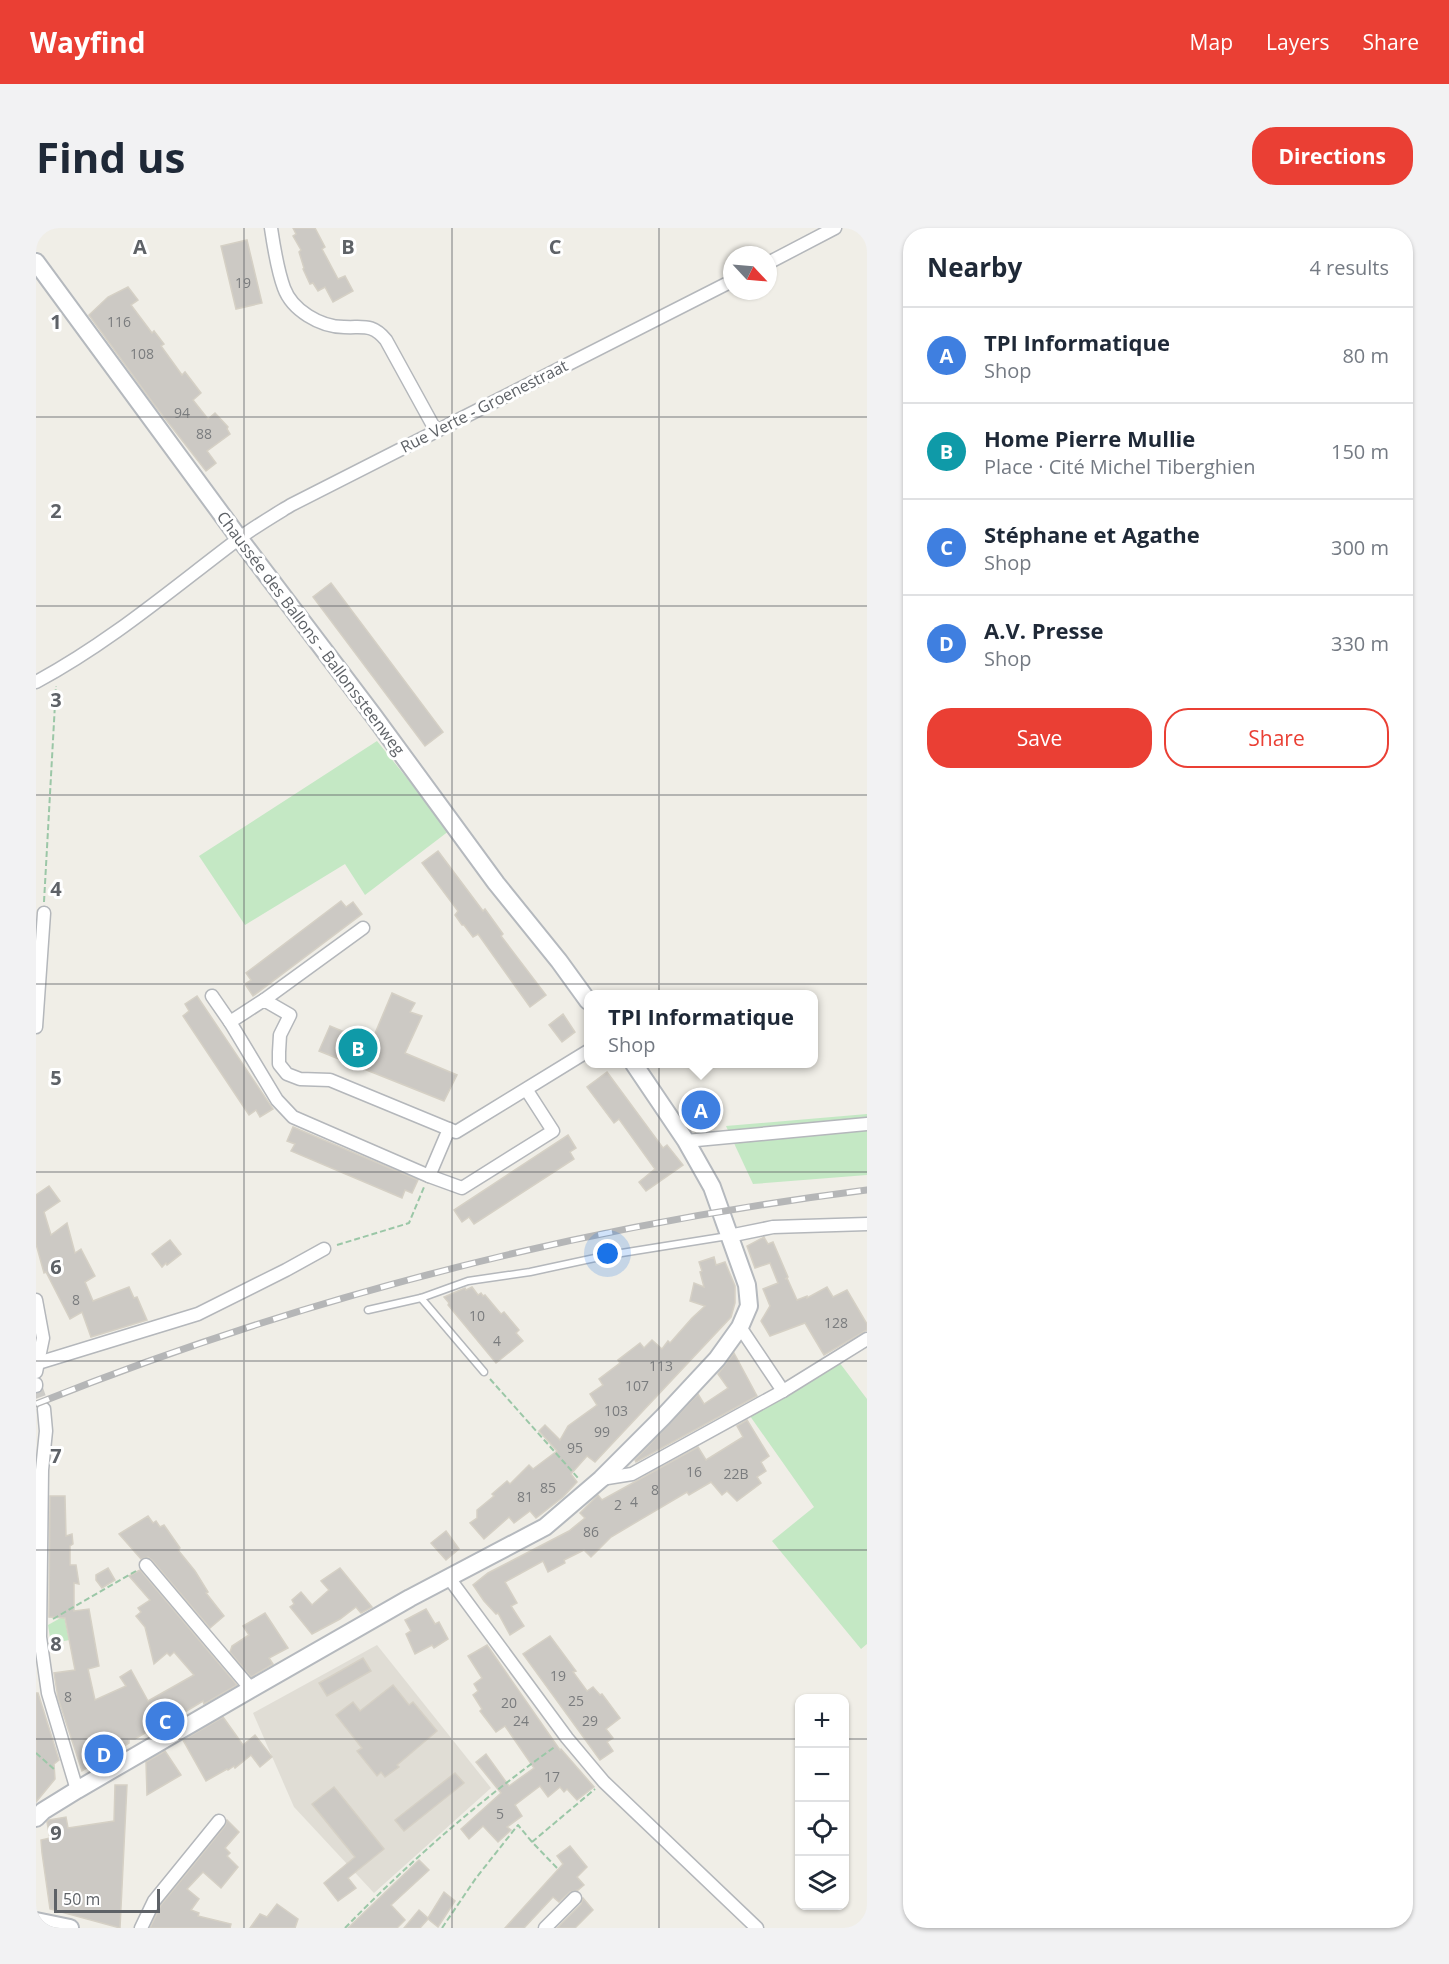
<!DOCTYPE html>
<meta charset="utf-8">
<style>
:root{--surface:#fff;--page:#f2f2f3;--text:#1f2937;--muted:#747a83;--line:#e0e1e3;--accent:#ea3f34}
body{margin:0;font-family:"Open Sans",sans-serif;background:var(--page);color:var(--text)}
.controls{position:absolute;right:18px;bottom:18px;display:grid;overflow:hidden;border-radius:12px;box-shadow:0 2px 4px #0004}
.controls button{width:54px;height:54px;display:grid;place-items:center;padding:0;border:0;border-bottom:2px solid var(--line);background:var(--surface);color:var(--text);font:30px sans-serif}
.compass{position:absolute;left:687px;top:18px;width:54px;height:54px;border-radius:50%;background:var(--surface);box-shadow:0 2px 4px #0004;rotate:116deg}
.scale{position:absolute;left:18px;bottom:15px;width:106px;box-sizing:border-box;padding-left:6px;border:3px solid #5e6267;border-top:0;font-size:16px;line-height:21px;white-space:nowrap;color:#5e6267;-webkit-text-stroke:4px #fff;paint-order:stroke}
.you{position:absolute;left:572px;top:1026px;width:21px;height:21px;margin:-15px;border:4px solid #fff;border-radius:50%;background:#1a73e8;box-shadow:0 0 0 9px #1a73e833}
.badge{display:grid;place-items:center;width:39px;height:39px;border-radius:50%;background:var(--accent);color:#fff;font-size:20px;font-weight:700}
.pin{position:absolute;translate:-50% -50%;border:3px solid #fff;box-shadow:0 2px 6px #0006}
.popup{position:absolute;left:548px;top:762px;width:234px;height:78px;box-sizing:border-box;display:grid;place-content:center;border-radius:12px;background:var(--surface);filter:drop-shadow(0 2px 4px #0005);font-size:20px;white-space:nowrap;color:var(--muted)}
.popup b{font-size:22px;color:var(--text)}
.popup::after{content:'';position:absolute;left:50%;top:100%;margin-left:-12px;border:12px solid transparent;border-top-color:var(--surface)}
.list{margin:0;padding:0;list-style:none}
h2{display:flex;justify-content:space-between;align-items:center;height:78px;margin:0;padding:0 24px;font-size:26px}
h2 small{font-size:20px;font-weight:400;color:var(--muted)}
.list li{display:grid;grid-template-columns:39px 1fr auto;gap:18px;align-items:center;box-sizing:border-box;height:96px;padding:0 24px;border-top:2px solid var(--line)}
.list b{display:block;font-size:22px;white-space:nowrap}
.list p{margin:0;font-size:20px;white-space:nowrap;color:var(--muted)}
.list em{font-size:20px;font-style:normal;color:var(--muted)}
.actions{display:flex;gap:12px;padding:18px 24px}
.actions a{flex:1;padding:14px 0;border:2px solid var(--accent);border-radius:24px;text-align:center;font-size:21px;color:var(--accent)}
.actions .main{background:var(--accent);color:#fff}
.icon{flex:none;width:33px;height:33px;fill:none;stroke:currentColor;stroke-width:2;stroke-linecap:round;stroke-linejoin:round}
.map{position:relative;flex:none;width:831px;height:1700px;overflow:hidden;border-radius:24px}
header{display:flex;align-items:center;gap:36px;box-sizing:border-box;height:84px;padding:0 30px;background:var(--accent);color:#fff}
header strong{font-size:28px}
nav{display:flex;gap:33px;margin-inline-start:auto;font-size:21px}
.intro{display:flex;align-items:center;justify-content:space-between;box-sizing:border-box;height:144px;padding:0 36px}
h1{margin:0;font-size:42px}
.button{padding:15px 27px;border-radius:24px;background:var(--accent);color:#fff;font-size:21px;font-weight:700}
main{display:flex;gap:36px;padding:0 36px}
aside{flex:1;background:var(--surface);border-radius:24px;box-shadow:0 2px 4px #0004}
.map>svg:first-child{display:block}
.education{fill:#e0ddd5}
.green{fill:#c4e8c4}
.building{fill:#ccc9c4;stroke:#d5d0c5;stroke-width:1.5}
.lines{fill:none;stroke-linecap:round;stroke-linejoin:round}
.street-tunnel{stroke:#cccbc7;stroke-width:12;stroke-dasharray:12 6;stroke-linecap:butt}
.lane-casing{stroke:#b4b7bb;stroke-width:9}
.street-casing{stroke:#b4b7bb;stroke-width:15}
.secondary-casing{stroke:#b5b9be;stroke-width:20}
.path{stroke:#9bc7a7;stroke-width:2;stroke-dasharray:6 3;stroke-linecap:butt}
.lane{stroke:#fff;stroke-width:6}
.street{stroke:#fff;stroke-width:12}
.secondary{stroke:#fff;stroke-width:16}
.rail-casing{stroke:#b5b6b7;stroke-width:7}
.rail{stroke:#fff;stroke-width:4.5;stroke-dasharray:14;stroke-linecap:butt}
.grid{fill:none;stroke:#5e6267;stroke-width:1.5;stroke-opacity:0.55}
.labels{text-anchor:middle;stroke-width:6;stroke-linejoin:round;paint-order:stroke}
.number-label{font-size:14px;fill:#7a7c7e}
.street-label{font-size:16px;fill:#5e6267;stroke:#fff}
.grid-label{font-size:20px;text-anchor:middle;font-weight:bold;fill:#5e6267;stroke:#fff;stroke-width:6;stroke-linejoin:round;paint-order:stroke}
</style>
<header>
<strong>Wayfind</strong>
<nav><a>Map</a><a>Layers</a><a>Share</a></nav>
</header>
<div class="intro"><h1>Find us</h1><a class="button">Directions</a></div>
<main>
<div class="map">
<svg width="831" height="1700" viewBox="0 0 831 1700">
<rect width="100%" height="100%" fill="#f0eee7"/>
<path class="education" d="M341 1417 455 1560 338 1665 258 1579 217 1485Z"/>
<g class="green">
<path d="M341 513 387 570 400 561 426 593 329 667 309 636 209 697 163 628Z"/>
<path d="M831 886V947L717 956 690 898Z"/>
<path d="M803 1134 831 1171V1416L825 1421 736 1313 778 1279 714 1188Z"/>
<path d="M28 1388 33 1412 15 1416 12 1397Z"/>
</g>
<g class="building">
<path d="M257 0H279L289 19 286 21 302 51 309 48 317 63 297 74 289 59 282 63 277 55 274 56 267 41 268 40 263 24 265 22 257 8 260 6Z"/>
<path d="M211 12 226 75 200 81 185 18Z"/>
<path d="M92 59 102 72 95 77 116 105 118 103 128 116 125 118 146 147 149 144 165 165 157 172 172 191 179 185 192 199 191 201 194 206 171 223 180 235 170 243 117 175 53 87 72 69Z"/>
<path d="M295 355 407 504 389 518 277 369Z"/>
<path d="M402 623 447 683 449 681 467 706 465 708 510 767 494 779 442 706 437 709 428 697H426L419 687 422 683 386 635Z"/>
<path d="M305 673 310 679 317 674 326 686 217 768 209 756 215 752 210 745Z"/>
<path d="M356 765 379 775 374 784 386 788 369 825 421 847 408 873 283 823 294 798 335 815Z"/>
<path d="M161 768 237 881 224 889 220 882 213 887 147 788 153 783 149 776Z"/>
<path d="M527 786 539 804 526 814 513 797Z"/>
<path d="M571 844 627 920 631 917 647 937 610 963 603 954 619 941 583 891 578 895 551 859Z"/>
<path d="M257 899 382 952 376 965 369 962 366 970 255 923 259 916 251 913Z"/>
<path d="M532 907 540 920 534 924 538 931 438 996 433 989 426 994 418 982Z"/>
<path d="M13 958 24 973 8 984 15 1007 31 995 39 1025 45 1021 59 1048 49 1054 57 1073 93 1059 98 1070 101 1069 111 1092 55 1109 46 1084 34 1091 10 1044 8 1045 0 1016V967Z"/>
<path d="M728 1009 732 1016 737 1014 752 1049 749 1051 751 1050 761 1072 771 1068V1070L791 1059 797 1069 811 1062 831 1096V1102L788 1127 769 1095 734 1108 725 1093 734 1078 727 1061 742 1055 734 1035 719 1040 711 1018Z"/>
<path d="M134 1012 145 1026 131 1037 130 1035 126 1039 116 1026Z"/>
<path d="M678 1029 680 1037 689 1034 699 1058V1075L695 1089 559 1234 551 1228 535 1246 541 1254 527 1269 500 1290 494 1283 478 1295 473 1289 448 1311 434 1295 441 1290V1282L458 1268 456 1266 471 1253 474 1256 493 1237 497 1241 521 1223 503 1203 509 1197 524 1212 532 1198 561 1177 554 1166 567 1157 563 1151 584 1135 582 1132 604 1115 608 1120 616 1112 626 1121 632 1113 634 1115 656 1090 669 1078 654 1073 658 1055 668 1059 664 1044 666 1043 663 1034Z"/>
<path d="M436 1059 442 1067 445 1065 447 1068 449 1067 465 1086 468 1084 483 1102 480 1105 487 1113 460 1135 412 1077 413 1075 408 1069 429 1060 430 1062Z"/>
<path d="M698 1125 721 1168 600 1234 599 1232 662 1166 668 1176 692 1160 682 1146Z"/>
<path d="M711 1192 733 1228 725 1234 730 1243 721 1249 725 1255 701 1273 691 1263 686 1267 675 1254 653 1267 651 1264 575 1309 555 1329 548 1322 528 1332 529 1335 512 1344 507 1333 469 1354 481 1375 475 1378 488 1398 474 1407 462 1385 460 1386 448 1373 437 1357 452 1345 533 1303 549 1290 544 1285 562 1267 566 1272 662 1219 670 1232 707 1209 701 1198Z"/>
<path d="M14 1268H29L30 1308 36 1306 37 1316 34 1318V1337H40L43 1356 38 1355V1383L53 1381 63 1438 52 1441 59 1472 90 1458 84 1449 95 1442 112 1473 158 1447 138 1424 134 1428 131 1425 118 1436 109 1399 100 1388 105 1384 102 1380 114 1372 93 1348 104 1342 201 1457 168 1476 167 1473 139 1490 141 1492 121 1503 119 1499 99 1511H93V1515L46 1543 22 1470 18 1445 39 1442 29 1390 13 1389Z"/>
<path d="M112 1288 117 1295 120 1293 124 1299 128 1297 144 1320 142 1322 159 1343 172 1364 170 1365 188 1388 174 1400 116 1332 112 1329 105 1331 83 1306Z"/>
<path d="M410 1303 423 1321 410 1332 395 1315Z"/>
<path d="M72 1340 79 1352 66 1360 60 1352V1347Z"/>
<path d="M304 1340 336 1379 325 1385 320 1379 304 1391 276 1406 254 1379 258 1376 256 1372 265 1364 276 1377 293 1362 285 1353Z"/>
<path d="M390 1381 399 1396 403 1394 412 1411 398 1420 396 1417 379 1426 370 1406 375 1403 369 1392Z"/>
<path d="M229 1385 252 1420 233 1430 237 1436 215 1449 194 1424 196 1418 213 1407 207 1398Z"/>
<path d="M514 1408 540 1443 537 1444 551 1463 557 1459 564 1467 566 1466 584 1490 570 1501 577 1510 571 1514 577 1523 564 1532 487 1426Z"/>
<path d="M451 1417 524 1522 525 1521 558 1559 541 1572 531 1561 528 1564 524 1559 512 1569 504 1558 479 1577 486 1588 471 1599 475 1602 462 1614 447 1598 433 1611 425 1601 465 1565 440 1534 450 1526 473 1558 498 1540 469 1498 460 1504 444 1483 446 1481 437 1467 442 1463 438 1456 446 1450 432 1428Z"/>
<path d="M327 1430 335 1443 291 1468 283 1455Z"/>
<path d="M357 1457 373 1477 377 1474 401 1503 361 1537 363 1539 349 1549 345 1544 341 1548 321 1523 326 1520 300 1487 317 1474 324 1483Z"/>
<path d="M0 1465H2L23 1532 18 1536 19 1551 0 1574Z"/>
<path d="M187 1489 207 1517 219 1507 236 1529 224 1539 215 1527 199 1540 198 1538 192 1542 191 1541 170 1553 147 1512Z"/>
<path d="M129 1523 145 1547 111 1567 110 1534Z"/>
<path d="M419 1545 428 1555 368 1603 359 1592Z"/>
<path d="M79 1557H91L84 1700 14 1681 6 1625 5 1612 14 1610 11 1594 13 1592 30 1589 32 1600 78 1593Z"/>
<path d="M298 1559 348 1621 312 1650 320 1660 302 1673 288 1655 319 1629 276 1576Z"/>
<path d="M191 1592 203 1604 189 1620 194 1625 191 1628 202 1639 185 1660 167 1644 151 1661 163 1671 155 1682 163 1685 162 1688 195 1696 194 1700H114L125 1677 189 1598Z"/>
<path d="M534 1618 551 1639 541 1649 548 1657 542 1662 534 1664 523 1674 517 1669 488 1700H469L527 1636 521 1628Z"/>
<path d="M383 1632 393 1642 355 1677 369 1692 361 1700H312Z"/>
<path d="M408 1664 419 1673 402 1699 392 1691 384 1700H368L383 1682 392 1690Z"/>
<path d="M547 1670 557 1682 539 1700H521L545 1676Z"/>
<path d="M241 1676 262 1691 259 1700H214L224 1686 231 1689Z"/>
</g>
<g class="lines">
<path class="street-tunnel" d="M0 1158 8 1181"/>
<g class="lane-casing">
<g id="lane">
<path d="M385 1070 448 1144"/>
<path d="M332 1082 385 1070 432 1053 494 1044 573 1027 692 1008"/>
</g>
</g>
<g class="street-casing">
<g id="street">
<path d="M235 0C238 20 241 41 248 60 256 82 284 99 308 99 327 100 336 95 350 112L400 203"/>
<path d="M732 35 799 0"/>
<path d="M0 454C73 415 136 361 201 312 218 299 237 288 255 277L696 53"/>
<path d="M176 768 194 794"/>
<path d="M228 772 327 700"/>
<path d="M0 799 8 685"/>
<path d="M490 861 517 903 426 960 393 948 257 889 241 872 194 794 228 772 254 787 244 807 243 824V836L251 846 264 851 294 852 420 904 552 823"/>
<path d="M650 913 831 896"/>
<path d="M393 948 413 901"/>
<path d="M693 1008 737 999 831 996"/>
<path d="M0 1072 7 1110 0 1144"/>
<path d="M704 1099 747 1163"/>
<path d="M2 1135 162 1086 250 1042 288 1021"/>
<path d="M0 1156V1158"/>
<path d="M8 1181 10 1203 6 1242 4 1409 12 1465 41 1562"/>
<path d="M565 1251 596 1246 747 1163 831 1111"/>
<path d="M110 1337 215 1461"/>
<path d="M413 1350 531 1510 568 1554 721 1700"/>
<path d="M105 1700 118 1673 183 1593"/>
<path d="M509 1700 539 1670"/>
</g>
</g>
<g class="secondary-casing">
<g id="secondary">
<path d="M0 34 203 310 337 487 460 655 523 733 552 773"/>
<path d="M0 1590 7 1583 41 1562 215 1461 374 1370 509 1299 565 1251 627 1189 681 1131 704 1099 713 1078 711 1057 676 959 650 913 598 836"/>
<path d="M0 1693 34 1700"/>
</g>
</g>
<g class="path">
<path d="M8 674 20 458"/>
<path d="M301 1017 373 995 388 959"/>
<path d="M454 1151 542 1250"/>
<path d="M17 1391 100 1343"/>
<path d="M0 1525 20 1543"/>
<path d="M521 1640 496 1614 559 1561"/>
<path d="M309 1700C374 1633 444 1572 520 1518"/>
<path d="M406 1700 440 1650 482 1597 496 1614"/>
</g>
<use href="#lane" class="lane"/>
<use href="#street" class="street"/>
<use href="#secondary" class="secondary"/>
<g class="rail-casing">
<path id="rail" d="M0 1176C267 1069 546 998 831 962"/>
</g>
<use href="#rail" class="rail"/>
</g>
<path class="grid" d="M208 0V1700M416 0V1700M623 0V1700M0 189H831M0 378H831M0 567H831M0 756H831M0 944H831M0 1133H831M0 1322H831M0 1511H764M808 1511H831"/>
<g class="labels">
<g class="number-label">
<text x="207" y="60">19</text>
<text x="83" y="99">116</text>
<text x="106" y="131">108</text>
<text x="146" y="190">94</text>
<text x="168" y="211">88</text>
<text x="40" y="1077">8</text>
<text x="441" y="1093">10</text>
<text x="800" y="1100">128</text>
<text x="461" y="1118">4</text>
<text x="625" y="1143">113</text>
<text x="601" y="1163">107</text>
<text x="580" y="1188">103</text>
<text x="566" y="1209">99</text>
<text x="539" y="1225">95</text>
<text x="658" y="1249">16</text>
<text x="700" y="1251">22B</text>
<text x="512" y="1265">85</text>
<text x="619" y="1267">8</text>
<text x="489" y="1274">81</text>
<text x="598" y="1279">4</text>
<text x="582" y="1282">2</text>
<text x="555" y="1309">86</text>
<text x="522" y="1453">19</text>
<text x="32" y="1474">8</text>
<text x="540" y="1478">25</text>
<text x="473" y="1480">20</text>
<text x="485" y="1498">24</text>
<text x="554" y="1498">29</text>
<text x="516" y="1554">17</text>
<text x="464" y="1591">5</text>
</g>
<g class="street-label">
<text transform="translate(448 178) rotate(-27)" y="6">Rue Verte - Groenestraat</text>
<text transform="translate(275 405) rotate(53)" y="6">Chaussée des Ballons - Ballonssteenweg</text>
</g>
</g>
<g class="grid-label">
<text x="104" y="26">A</text>
<text x="312" y="26">B</text>
<text x="519" y="26">C</text>
<text x="20" y="101">1</text>
<text x="20" y="290">2</text>
<text x="20" y="479">3</text>
<text x="20" y="668">4</text>
<text x="20" y="857">5</text>
<text x="20" y="1046">6</text>
<text x="20" y="1235">7</text>
<text x="20" y="1423">8</text>
<text x="20" y="1612">9</text>
</g>
</svg>
<div class="controls">
<button>+</button>
<button>−</button>
<button><svg class="icon" aria-label="locate" viewBox="0 0 24 24"><circle cx="12" cy="12" r="6"/><path d="M12 2v4M12 18v4M2 12h4M18 12h4"/></svg></button>
<button><svg class="icon" aria-label="layers" viewBox="0 0 24 24"><path d="M12 4l9 5-9 5-9-5zM3 14l9 5 9-5"/></svg></button>
</div>
<svg class="compass" viewBox="-18 -18 36 36"><path d="M0-13l5 13h-10z" fill="#e53935"/><path d="M0 13l5-13h-10z" fill="#747a83"/></svg>
<div class="scale">50 m</div>
<div class="you"></div>
<div class="pin badge" style="left:665px;top:882px;background:#3f7fe0">A</div>
<div class="popup"><b>TPI Informatique</b>Shop</div>
<div class="pin badge" style="left:322px;top:820px;background:#0f9aa8">B</div>
<div class="pin badge" style="left:129px;top:1493px;background:#3f7fe0">C</div>
<div class="pin badge" style="left:68px;top:1526px;background:#3f7fe0">D</div>
</div>
<aside>
<h2>Nearby<small>4 results</small></h2>
<ul class="list">
<li><span class="badge" style="background:#3f7fe0">A</span><div><b>TPI Informatique</b><p>Shop</p></div><em>80 m</em></li>
<li><span class="badge" style="background:#0f9aa8">B</span><div><b>Home Pierre Mullie</b><p>Place · Cité Michel Tiberghien</p></div><em>150 m</em></li>
<li><span class="badge" style="background:#3f7fe0">C</span><div><b>Stéphane et Agathe</b><p>Shop</p></div><em>300 m</em></li>
<li><span class="badge" style="background:#3f7fe0">D</span><div><b>A.V. Presse</b><p>Shop</p></div><em>330 m</em></li>
</ul>
<div class="actions"><a class="main">Save</a><a>Share</a></div>
</aside>
</main>
